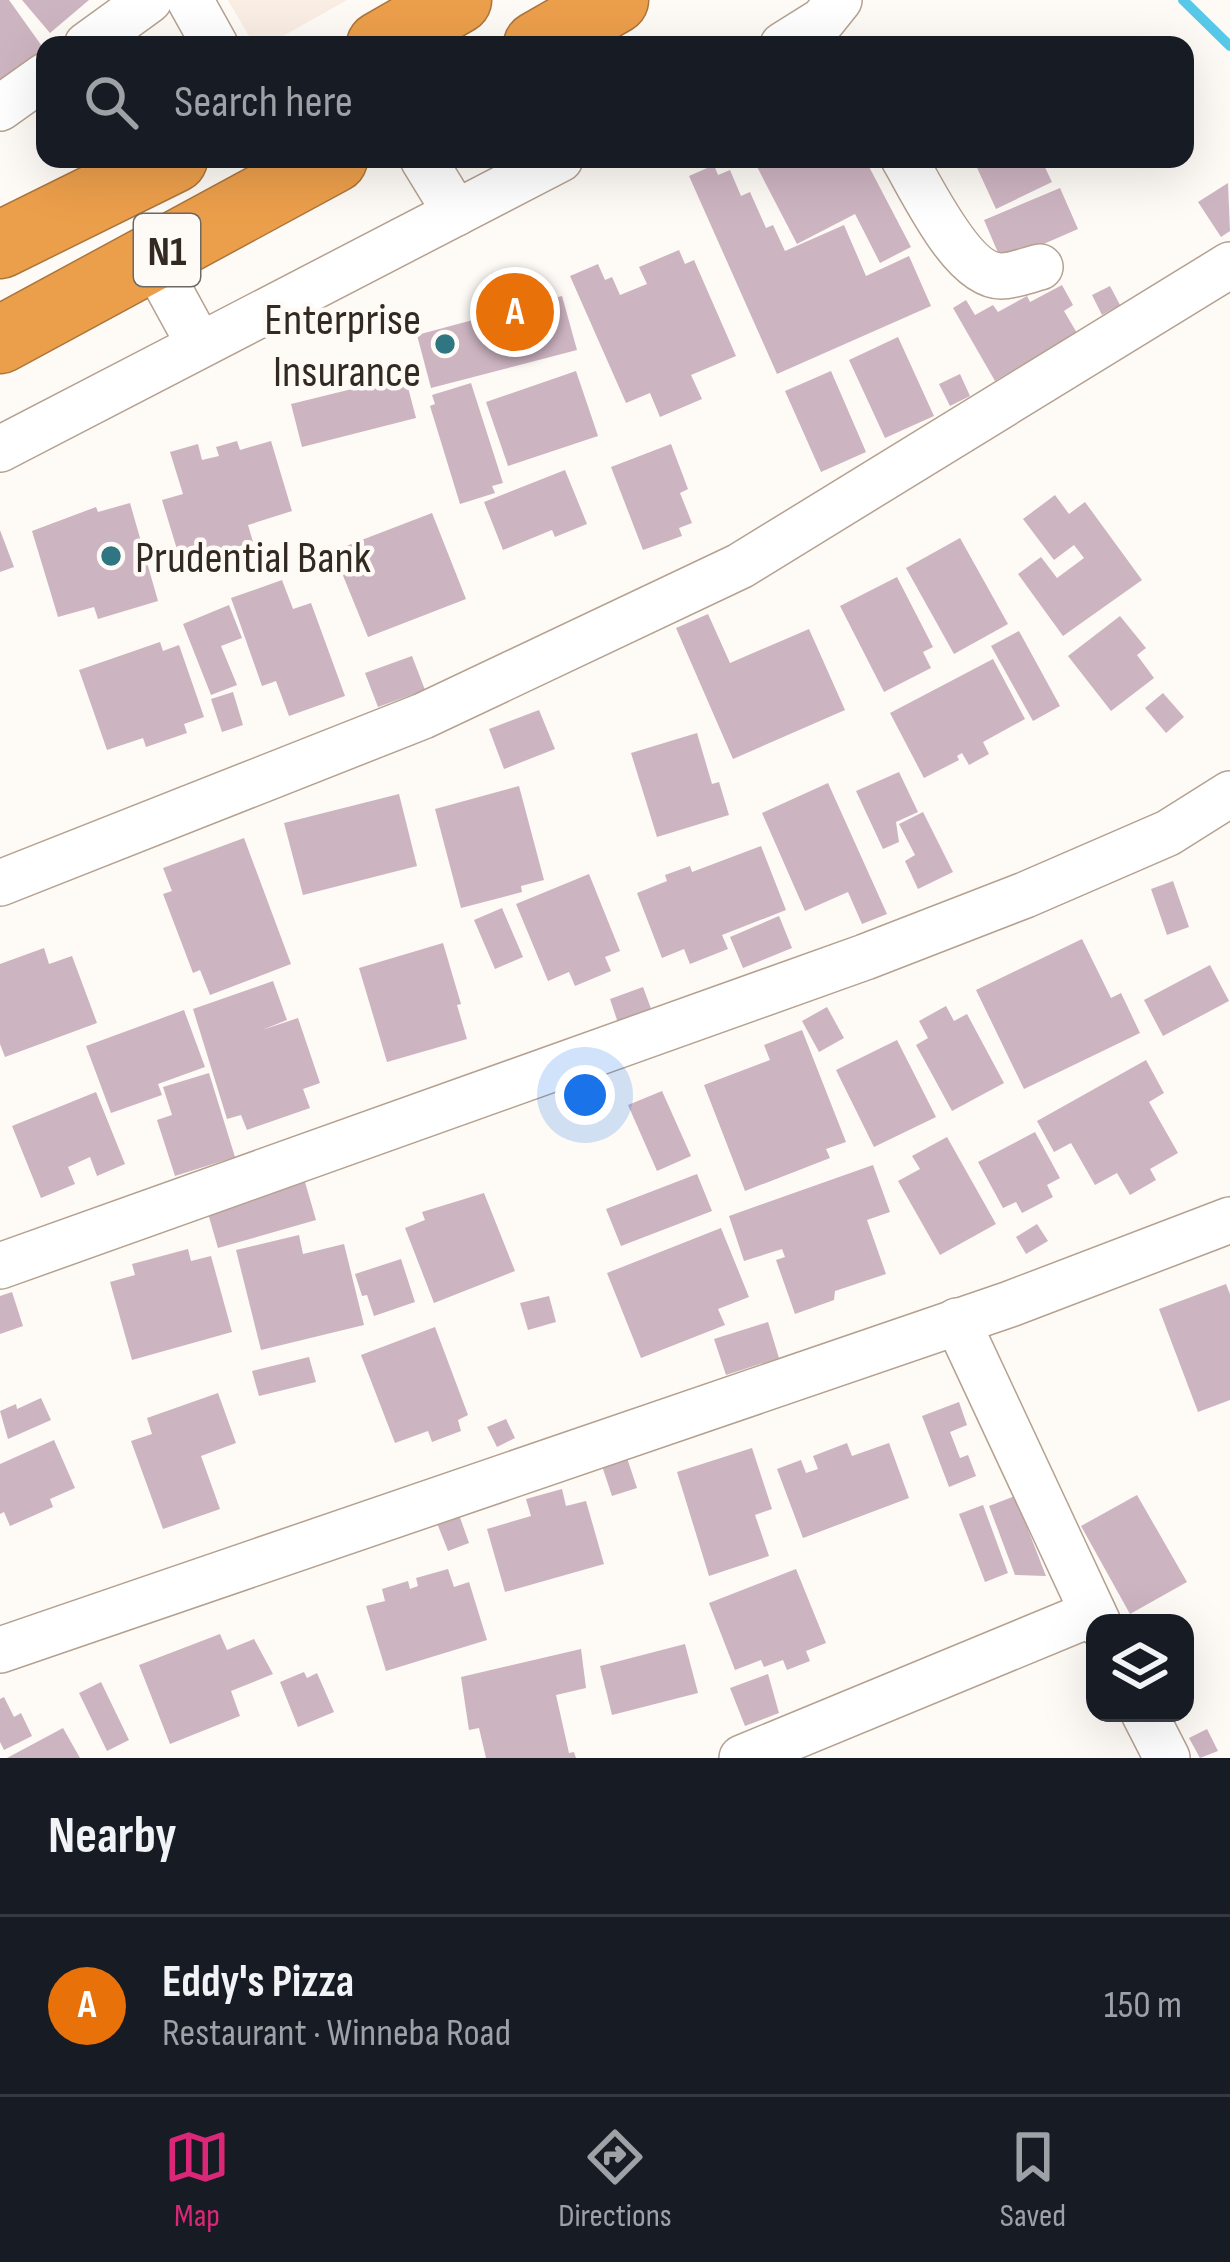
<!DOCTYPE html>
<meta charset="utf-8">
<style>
:root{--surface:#171b24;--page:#242831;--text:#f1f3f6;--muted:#9ea1a6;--line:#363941;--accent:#db2777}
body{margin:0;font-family:"Sofia Sans Condensed",sans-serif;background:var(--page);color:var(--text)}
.controls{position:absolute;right:36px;bottom:36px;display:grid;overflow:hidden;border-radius:24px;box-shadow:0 12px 48px #0002}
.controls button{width:108px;height:108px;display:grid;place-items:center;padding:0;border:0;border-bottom:3px solid var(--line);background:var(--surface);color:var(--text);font:60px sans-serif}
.you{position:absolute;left:585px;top:1095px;width:42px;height:42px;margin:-30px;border:9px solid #fff;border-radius:50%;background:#1a73e8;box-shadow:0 0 0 18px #1a73e833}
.badge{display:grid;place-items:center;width:78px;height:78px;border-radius:50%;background:var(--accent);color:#fff;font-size:39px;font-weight:700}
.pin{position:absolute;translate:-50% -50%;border:6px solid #fff;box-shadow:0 3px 12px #0006}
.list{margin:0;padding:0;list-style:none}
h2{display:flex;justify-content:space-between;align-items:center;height:156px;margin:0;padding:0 48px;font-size:51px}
h2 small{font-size:39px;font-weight:400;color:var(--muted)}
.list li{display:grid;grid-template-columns:78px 1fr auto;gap:36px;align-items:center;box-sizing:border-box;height:180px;padding:0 48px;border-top:3px solid var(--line)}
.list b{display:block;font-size:45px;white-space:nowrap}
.list p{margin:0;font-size:39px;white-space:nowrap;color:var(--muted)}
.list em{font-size:39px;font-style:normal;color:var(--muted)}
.icon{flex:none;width:66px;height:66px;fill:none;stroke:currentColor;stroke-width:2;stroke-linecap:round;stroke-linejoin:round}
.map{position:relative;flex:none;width:1230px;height:1758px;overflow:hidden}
.search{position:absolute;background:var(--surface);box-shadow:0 12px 48px #0002;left:36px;right:36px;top:36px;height:132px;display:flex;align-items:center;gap:30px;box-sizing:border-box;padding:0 42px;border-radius:24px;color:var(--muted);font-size:45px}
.sheet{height:336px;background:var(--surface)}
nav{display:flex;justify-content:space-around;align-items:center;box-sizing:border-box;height:168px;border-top:3px solid var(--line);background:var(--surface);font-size:33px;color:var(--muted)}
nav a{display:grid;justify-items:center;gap:6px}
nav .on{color:var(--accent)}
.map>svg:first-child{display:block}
.built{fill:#f9ede4}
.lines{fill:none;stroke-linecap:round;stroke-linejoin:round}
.stream{stroke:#58c8e9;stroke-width:10}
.building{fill:#cdb4c1}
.minor-casing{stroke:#b5a190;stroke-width:48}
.highway-casing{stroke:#ab763d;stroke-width:69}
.minor{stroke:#fff;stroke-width:45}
.highway{stroke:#ec9f4b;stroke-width:66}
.poi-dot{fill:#307682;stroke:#fefaf6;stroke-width:4.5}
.labels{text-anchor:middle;stroke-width:9;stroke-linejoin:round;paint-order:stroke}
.shield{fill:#fefaf6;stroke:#6e6862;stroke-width:3}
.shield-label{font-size:42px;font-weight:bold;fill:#312922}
.poi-label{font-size:45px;fill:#312922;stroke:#fefaf6;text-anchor:end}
</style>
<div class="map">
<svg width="1230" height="1758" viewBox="0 0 1230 1758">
<rect width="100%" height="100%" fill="#fefaf6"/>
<path class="built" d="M228 0H347L274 41 249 36Z"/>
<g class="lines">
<path class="stream" d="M1183 0 1230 46"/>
</g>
<g class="building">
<path d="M0 0H9L44 49 0 79Z"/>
<path d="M22 0H89L50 33Z"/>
<path d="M753 159H865L911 247 880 263 855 214 797 244Z"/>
<path d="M973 159H1041L1052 182 996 209Z"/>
<path d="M714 165 718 175 730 170 741 196 750 192 766 228 773 225 785 251 844 225 866 276 909 256 931 306 777 374 689 176Z"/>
<path d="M1228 183 1230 231 1221 237 1198 202Z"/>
<path d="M1060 188 1078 229 1002 262 984 220Z"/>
<path d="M679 250 685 264 694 260 736 356 691 375 702 399 660 417 650 393 626 403 570 276 598 264 605 280 612 277 620 295 647 284 639 267Z"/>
<path d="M1062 285 1073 305 1064 311 1077 333 995 381 953 308 966 300 975 315 993 305 998 312 1027 296 1030 302Z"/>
<path d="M1110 286 1120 305 1102 315 1092 295Z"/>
<path d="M562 296 577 350 431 388 417 335Z"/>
<path d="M898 337 934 416 885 438 849 360Z"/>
<path d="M576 371 598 436 508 466 486 402Z"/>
<path d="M831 371 866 452 821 472 785 391Z"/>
<path d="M960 374 970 396 950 406 939 384Z"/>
<path d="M405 376 416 418 302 447 291 404Z"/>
<path d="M471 383 503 483 492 486 495 493 460 504 430 406 435 404 432 395Z"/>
<path d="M237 441 240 450 271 441 292 511 248 525 253 542 210 555 211 560 183 569 162 500 183 494 170 452 198 444 202 460 219 456 216 447Z"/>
<path d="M671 444 688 489 680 493 692 523 679 528 682 536 643 550 611 467Z"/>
<path d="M565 470 587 524 555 537 552 530 503 550 484 502Z"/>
<path d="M1055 495 1069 514 1085 502 1142 580 1063 636 1018 574 1041 557 1057 578 1084 558 1074 545 1054 560 1023 519Z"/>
<path d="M130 503 158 601 98 619 94 607 58 617 32 531 96 507 98 512Z"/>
<path d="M432 513 466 599 368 637 333 551Z"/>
<path d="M0 530 14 567 0 572Z"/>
<path d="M960 538 1008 624 954 654 906 568Z"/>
<path d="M897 577 933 647 923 652 931 668 884 692 840 606Z"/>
<path d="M282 580 293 609 311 603 345 696 289 716 276 681 262 686 231 598Z"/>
<path d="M229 605 242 638 221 646 237 685 211 695 183 624Z"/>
<path d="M708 614 730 663 809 629 845 710 733 759 676 628Z"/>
<path d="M1120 616 1146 648 1137 655 1154 678 1111 711 1068 656Z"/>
<path d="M1019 631 1060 706 1033 721 991 646Z"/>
<path d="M160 642 163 651 179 645 204 717 184 724 187 733 146 747 143 738 107 750 79 670Z"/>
<path d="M412 656 425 690 378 707 365 673Z"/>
<path d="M993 659 1025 719 983 742 989 754 969 765 962 753 957 756 959 760 924 778 890 713Z"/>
<path d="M233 692 243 725 222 732 211 699Z"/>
<path d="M1163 693 1184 717 1166 733 1145 708Z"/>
<path d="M539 710 555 749 504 769 489 729Z"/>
<path d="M697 733 712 784 719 782 729 815 657 837 631 753Z"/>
<path d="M899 772 918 812 896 822 899 842 883 849 856 791Z"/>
<path d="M828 783 887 914 862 924 848 892 805 911 762 813Z"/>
<path d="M519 786 544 880 521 886 522 892 461 908 435 809Z"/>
<path d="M399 794 417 866 303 895 284 823Z"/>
<path d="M923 812 953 872 918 889 905 861 915 855 899 824Z"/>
<path d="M244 838 291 964 210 995 200 970 193 973 163 894 172 891 163 868Z"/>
<path d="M761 846 786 910 722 935 728 949 690 964 684 949 662 958 637 893 667 881 665 875 690 866 692 872Z"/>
<path d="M589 874 620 951 605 957 611 971 575 986 569 972 548 981 516 904Z"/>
<path d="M1173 881 1189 927 1167 935 1151 889Z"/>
<path d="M502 908 523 957 495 969 474 920Z"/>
<path d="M779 916 792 948 743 968 730 937Z"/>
<path d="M1082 939 1111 998 1121 993 1140 1033 1024 1089 976 990Z"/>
<path d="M443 943 461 1004 457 1005 467 1039 387 1062 359 968Z"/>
<path d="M44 948 49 964 72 956 97 1023 5 1057 0 1044V964Z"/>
<path d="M1210 965 1229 1001 1163 1036 1144 1000Z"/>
<path d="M273 981 287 1020 262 1030 298 1018 320 1083 303 1089 310 1108 247 1130 241 1115 227 1119 193 1009Z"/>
<path d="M643 987 653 1014 619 1026 610 999Z"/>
<path d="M946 1006 954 1021 967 1014 1004 1083 952 1111 916 1045 928 1038 919 1021Z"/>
<path d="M827 1007 844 1038 819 1052 802 1021Z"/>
<path d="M184 1010 205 1067 158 1084 162 1095 111 1113 86 1046Z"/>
<path d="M802 1030 846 1142 826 1149 830 1158 745 1191 704 1085 770 1060 764 1045Z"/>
<path d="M897 1040 936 1117 874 1147 836 1070Z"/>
<path d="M1146 1060 1164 1093 1149 1102 1178 1153 1150 1169 1156 1180 1130 1195 1117 1173 1095 1185 1071 1143 1054 1152 1037 1121Z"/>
<path d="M209 1073 235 1157 175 1176 157 1120 172 1115 163 1087Z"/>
<path d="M662 1091 691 1156 657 1171 628 1105Z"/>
<path d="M96 1092 125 1164 97 1176 90 1157 68 1167 75 1184 41 1198 12 1126Z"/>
<path d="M1035 1132 1060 1178 1047 1185 1053 1197 1022 1213 1016 1202 1003 1208 978 1162Z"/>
<path d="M947 1137 996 1224 940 1255 898 1181 920 1169 912 1156Z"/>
<path d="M873 1165 890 1212 867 1220 886 1274 835 1291 834 1300 795 1314 776 1260 785 1257 782 1249 744 1261 729 1216Z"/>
<path d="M697 1174 712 1211 621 1246 606 1209Z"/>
<path d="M305 1182 316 1220 218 1248 207 1210Z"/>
<path d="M484 1193 515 1271 434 1303 405 1228 425 1220 422 1212Z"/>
<path d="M1037 1224 1048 1241 1026 1254 1016 1237Z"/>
<path d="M721 1228 749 1297 718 1309 725 1325 641 1358 607 1273Z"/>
<path d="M299 1235 303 1254 344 1244 364 1325 261 1350 236 1250Z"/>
<path d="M188 1249 191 1261 211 1256 232 1332 132 1360 110 1282 135 1275 132 1264Z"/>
<path d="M401 1259 415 1302 374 1316 367 1295 362 1296 355 1274Z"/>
<path d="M1226 1284 1230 1294V1400L1198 1412 1159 1309Z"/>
<path d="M12 1292 23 1326 0 1334V1296Z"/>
<path d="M549 1296 556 1322 528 1330 520 1303Z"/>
<path d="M768 1322 779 1358 726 1375 714 1339Z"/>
<path d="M435 1327 468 1415 458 1420 461 1431 432 1442 428 1431 395 1443 361 1355Z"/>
<path d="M309 1357 316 1382 259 1396 252 1371Z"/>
<path d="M218 1393 236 1443 201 1456 220 1509 163 1529 131 1441 152 1434 147 1418Z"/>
<path d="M41 1398 51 1420 8 1439 0 1411 16 1404 17 1409Z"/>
<path d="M959 1402 967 1425 950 1432 960 1458 968 1455 976 1476 949 1487 922 1416Z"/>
<path d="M506 1419 515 1438 497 1447 487 1427Z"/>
<path d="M54 1440 75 1488 50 1499 53 1507 10 1526 4 1512 0 1514V1464Z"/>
<path d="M847 1443 852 1456 889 1443 909 1498 803 1538 777 1469 801 1460 806 1473 818 1469 813 1456Z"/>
<path d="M752 1448 772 1509 755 1515 769 1556 709 1576 677 1472Z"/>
<path d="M625 1452 637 1488 612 1496 600 1460Z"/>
<path d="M562 1489 566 1506 586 1501 604 1564 505 1592 487 1529 531 1516 526 1499Z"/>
<path d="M1137 1495 1187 1582 1130 1614 1081 1526Z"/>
<path d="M1015 1496 1046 1576 1015 1575 989 1506Z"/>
<path d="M983 1505 1008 1573 985 1582 959 1514Z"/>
<path d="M457 1509 469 1543 448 1551 435 1518Z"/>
<path d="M448 1569 454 1587 469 1582 487 1640 386 1671 366 1606 385 1601 382 1589 408 1581 410 1589 418 1586 416 1578Z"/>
<path d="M796 1569 826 1643 806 1651 810 1661 787 1670 783 1660 764 1667 761 1660 735 1670 709 1603Z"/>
<path d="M220 1634 227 1650 254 1639 273 1674 231 1691 240 1716 170 1744 139 1665Z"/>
<path d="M685 1644 698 1693 612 1715 600 1666Z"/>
<path d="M581 1649 586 1688 556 1695 569 1753 574 1752 576 1758H486L479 1728 469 1730 461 1677Z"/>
<path d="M304 1672 307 1678 317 1673 334 1712 298 1727 280 1682Z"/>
<path d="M768 1674 779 1713 745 1726 730 1688Z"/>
<path d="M101 1682 129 1740 107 1751 79 1693Z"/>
<path d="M4 1697 14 1717 21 1713 32 1736 4 1750 0 1742V1699Z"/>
<path d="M63 1728 80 1758H7Z"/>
<path d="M1207 1729 1218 1751 1200 1758 1189 1738Z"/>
</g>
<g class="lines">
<g class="minor-casing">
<g id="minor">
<path d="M190 0 215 45"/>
<path d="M87 45 149 0"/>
<path d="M783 45 823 20 839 0"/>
<path d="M0 108 45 76"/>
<path d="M423 159 456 213"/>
<path d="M904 159C922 189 962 276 1001 276 1013 276 1028 270 1040 267"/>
<path d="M152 258 199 344"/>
<path d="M0 449 560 159"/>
<path d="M0 883 423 716 740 566 1230 265"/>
<path d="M0 1266 865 957 1025 895 1168 833 1230 794"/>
<path d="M957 1321 1098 1623"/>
<path d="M0 1650 1010 1304 1230 1220"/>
<path d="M1144 1713 1167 1758"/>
<path d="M742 1758 1093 1613"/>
</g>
</g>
<g class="highway-casing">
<g id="highway">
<path d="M380 45 458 0"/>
<path d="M537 45 615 0"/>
<path d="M0 245 174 159"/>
<path d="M0 340 334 159"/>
</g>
</g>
<use href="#minor" class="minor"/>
<use href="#highway" class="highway"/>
</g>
<g class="poi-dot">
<circle cx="445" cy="344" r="12"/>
<circle cx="111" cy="556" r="12"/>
</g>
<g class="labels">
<rect class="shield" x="134" y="214" width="66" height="72" rx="9"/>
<g class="shield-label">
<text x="167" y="265">N1</text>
</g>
<g class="poi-label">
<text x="421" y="334">Enterprise<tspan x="421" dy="52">Insurance</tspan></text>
<text x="135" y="572" text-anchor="start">Prudential Bank</text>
</g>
</g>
</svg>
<div class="controls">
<button><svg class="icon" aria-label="layers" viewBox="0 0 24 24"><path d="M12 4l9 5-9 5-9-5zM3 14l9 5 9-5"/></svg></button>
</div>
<div class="you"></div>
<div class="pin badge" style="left:515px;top:312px;background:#e8710a">A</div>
<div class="search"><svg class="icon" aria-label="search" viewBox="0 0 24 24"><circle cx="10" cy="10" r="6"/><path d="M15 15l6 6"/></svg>Search here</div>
</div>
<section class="sheet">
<h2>Nearby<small></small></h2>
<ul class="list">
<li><span class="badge" style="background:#e8710a">A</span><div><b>Eddy's Pizza</b><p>Restaurant · Winneba Road</p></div><em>150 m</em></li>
</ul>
</section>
<nav>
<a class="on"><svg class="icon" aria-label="map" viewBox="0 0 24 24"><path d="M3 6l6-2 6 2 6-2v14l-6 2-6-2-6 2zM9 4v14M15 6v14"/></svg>Map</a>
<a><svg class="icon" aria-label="directions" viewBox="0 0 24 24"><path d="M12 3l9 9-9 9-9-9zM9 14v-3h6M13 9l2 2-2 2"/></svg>Directions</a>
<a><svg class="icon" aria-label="saved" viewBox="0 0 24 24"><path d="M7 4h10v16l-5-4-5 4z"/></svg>Saved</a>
</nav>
